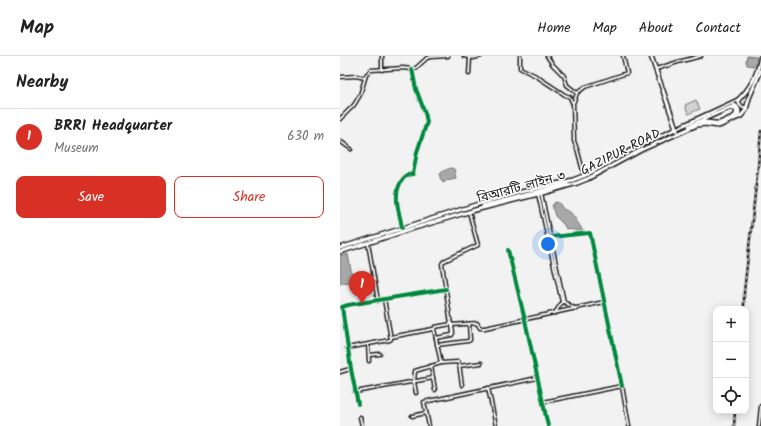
<!DOCTYPE html>
<meta charset="utf-8">
<style>
:root{--surface:#fff;--page:#f6f6f6;--text:#222;--muted:#767676;--line:#e0e0e0;--accent:#d93025}
body{margin:0;font-family:Kalam,"Noto Sans Bengali",sans-serif;background:var(--page);color:var(--text)}
.controls{position:absolute;right:12px;bottom:12px;display:grid;overflow:hidden;border-radius:8px;box-shadow:0 2px 10px #0003}
.controls button{width:36px;height:36px;display:grid;place-items:center;padding:0;border:0;border-bottom:1px solid var(--line);background:var(--surface);color:var(--text);font:20px sans-serif}
.you{position:absolute;left:208px;top:188px;width:14px;height:14px;margin:-10px;border:3px solid #fff;border-radius:50%;background:#1a73e8;box-shadow:0 0 0 6px #1a73e833}
.badge{display:grid;place-items:center;width:26px;height:26px;border-radius:50%;background:var(--accent);color:#fff;font-size:13px;font-weight:700}
.pin{position:absolute;translate:-50% -33px;filter:drop-shadow(0 1px 2px #0008)}
.pin::after{content:'';position:absolute;top:21px;width:14px;height:12px;background:inherit;clip-path:polygon(0 0,100% 0,50% 100%)}
.list{margin:0;padding:0;list-style:none}
h2{display:flex;justify-content:space-between;align-items:center;height:52px;margin:0;padding:0 16px;font-size:17px}
h2 small{font-size:13px;font-weight:400;color:var(--muted)}
.list li{display:grid;grid-template-columns:26px 1fr auto;gap:12px;align-items:center;box-sizing:border-box;height:56px;padding:0 16px;border-top:1px solid var(--line)}
.list b{display:block;font-size:15px;white-space:nowrap}
.list p{margin:0;font-size:13px;white-space:nowrap;color:var(--muted)}
.list em{font-size:13px;font-style:normal;color:var(--muted)}
.actions{display:flex;gap:8px;padding:12px 16px}
.actions a{flex:1;padding:9px 0;border:1px solid var(--accent);border-radius:8px;text-align:center;font-size:14px;color:var(--accent)}
.actions .main{background:var(--accent);color:#fff}
.icon{flex:none;width:22px;height:22px;fill:none;stroke:currentColor;stroke-width:2;stroke-linecap:round;stroke-linejoin:round}
.map{position:relative;flex:none;width:421px;height:370px;overflow:hidden}
header{display:flex;align-items:center;gap:24px;box-sizing:border-box;height:56px;padding:0 20px;background:var(--surface);border-bottom:1px solid var(--line)}
header strong{font-size:19px}
nav{display:flex;gap:22px;margin-inline-start:auto;font-size:14px}
main{display:flex}
aside{flex:1;background:var(--surface)}
.map>svg:first-child{display:block}
.green{fill:#d2d2d2;stroke:#777}
.water{fill:#a8a8a8;stroke:#707070}
.lines{fill:none;stroke-linecap:round;stroke-linejoin:round}
.minor-casing{stroke:#1c1c1c;stroke-width:5}
.major-casing{stroke:#1c1c1c;stroke-width:6}
.minor{stroke:#fff;stroke-width:2}
.major{stroke:#fff;stroke-width:3}
.rail-casing{stroke:#1c1c1c;stroke-width:2.5}
.rail{stroke:#fff;stroke-width:1;stroke-dasharray:3;stroke-linecap:butt}
.cycleway-casing{stroke:#fff;stroke-width:6}
.cycleway{stroke:#00873e;stroke-width:4}
.labels{text-anchor:middle;stroke-width:3;stroke-linejoin:round;paint-order:stroke}
.street-label{font-size:13px;fill:#1c1c1c;stroke:#fff}
</style>
<header>
<strong>Map</strong>
<nav><a>Home</a><a>Map</a><a>About</a><a>Contact</a></nav>
</header>
<main>
<aside>
<h2>Nearby<small></small></h2>
<ul class="list">
<li><span class="badge">1</span><div><b>BRRI Headquarter</b><p>Museum</p></div><em>630 m</em></li>
</ul>
<div class="actions"><a class="main">Save</a><a>Share</a></div>
</aside>
<div class="map">
<svg width="421" height="370" viewBox="0 0 421 370">
<rect width="100%" height="100%" fill="#f2f2f2"/>
<filter id="ink" filterUnits="userSpaceOnUse"><feTurbulence type="fractalNoise" baseFrequency=".025" numOctaves="2"/><feDisplacementMap in="SourceGraphic" scale="8" xChannelSelector="R" yChannelSelector="G"/><feConvolveMatrix kernelMatrix="1 2 1 2 8 2 1 2 1" color-interpolation-filters="sRGB"/></filter>
<g filter="url(#ink)">
<path class="green" d="M356 44 360 53 348 58 345 49Z"/>
<g class="water">
<path d="M407 0 417 1 416 9 414 10 407 9 406 5Z"/>
<path d="M111 112 114 113 116 122 106 124 104 127C95 118 102 115 111 112Z"/>
<path d="M215 146 219 147 223 153 230 156 235 162 243 175 234 174 226 173 224 169 215 160 212 150Z"/>
<path d="M8 198 13 225 0 228V200Z"/>
</g>
<g class="lines">
<g class="minor-casing">
<g id="minor">
<path d="M124 0 133 2 141 0"/>
<path d="M180 0V12L196 20 225 39 230 41 232 46"/>
<path d="M207 0 213 9 224 20 227 29 237 37"/>
<path d="M316 13 338 6 361 0"/>
<path d="M42 14V0"/>
<path d="M129 18 130 2"/>
<path d="M0 21 16 20 25 22"/>
<path d="M0 63 14 49 20 39 26 19 31 14 63 12 71 13 76 12 87 2 91 1 108 0"/>
<path d="M0 85 11 93"/>
<path d="M244 119 238 96 234 85 233 47 235 43 237 37 245 31 287 17 283 0"/>
<path d="M201 137 224 246"/>
<path d="M198 138 222 246"/>
<path d="M62 172C60 157 52 140 61 126 62 123 65 121 67 119L73 118 77 96 87 66 85 57 76 33 72 13"/>
<path d="M210 181 250 177 282 330"/>
<path d="M28 187 38 245"/>
<path d="M168 194 185 264 208 370"/>
<path d="M215 257 222 246H224L236 253"/>
<path d="M111 268 112 269 137 267 140 272H145L264 246"/>
<path d="M51 281 93 273"/>
<path d="M96 282 112 279 113 277 112 269"/>
<path d="M28 289 29 305"/>
<path d="M97 289 128 285 130 284 129 268"/>
<path d="M7 292 50 284 51 283 44 243"/>
<path d="M29 299 40 298"/>
<path d="M101 307 94 273 95 271 111 268 102 208 103 206 106 204 138 189 129 156"/>
<path d="M91 310 95 334"/>
<path d="M119 310 141 307"/>
<path d="M0 316 10 313"/>
<path d="M148 332 156 370"/>
<path d="M15 336 93 322"/>
<path d="M76 337 74 326 75 315 101 307 118 306 119 308 122 329"/>
<path d="M203 346 282 330 289 370"/>
<path d="M18 348 11 313 2 251 8 249 106 233"/>
<path d="M72 360 86 357"/>
<path d="M20 361 22 370"/>
<path d="M89 370 84 346 197 322"/>
<path d="M419 370 421 350"/>
</g>
</g>
<g class="major-casing">
<g id="major">
<path d="M311 0 337 75"/>
<path d="M398 44C399 48 401 51 404 52L406 51"/>
<path d="M394 49C399 51 400 56 398 61"/>
<path d="M349 70 391 51 395 52C397 54 397 57 395 60L380 67C373 68 367 65 360 66"/>
<path d="M143 150 227 128"/>
<path d="M0 192 148 145 177 137 233 124 246 119 299 90 398 44C411 32 418 18 421 0"/>
<path d="M0 196 68 174 135 154 206 136 237 127 247 123 301 94 357 69 365 68 379 70 401 60 406 54 409 42 421 14"/>
</g>
</g>
<use href="#minor" class="minor"/>
<use href="#major" class="major"/>
<g class="rail-casing">
<g id="rail">
<path d="M404 253V236L418 111 421 75"/>
<path d="M394 370 395 355"/>
</g>
</g>
<use href="#rail" class="rail"/>
<g class="cycleway-casing">
<g id="cycleway">
<path d="M62 172C60 157 52 140 61 126 62 123 65 121 67 119L73 118 77 96 87 66 85 57 76 33 72 13"/>
<path d="M210 181 250 177 282 330"/>
<path d="M168 194 185 264 208 370"/>
<path d="M18 348 11 313 2 251 8 249 106 233"/>
</g>
</g>
<use href="#cycleway" class="cycleway"/>
</g>
</g>
<g class="labels">
<g class="street-label">
<text transform="translate(280 95) rotate(-27)" y="5">GAZIPUR ROAD</text>
<text transform="translate(181 130) rotate(-15)" y="5">বিআরটি লাইন ৩</text>
</g>
</g>
</svg>
<div class="controls">
<button>+</button>
<button>−</button>
<button><svg class="icon" aria-label="locate" viewBox="0 0 24 24"><circle cx="12" cy="12" r="6"/><path d="M12 2v4M12 18v4M2 12h4M18 12h4"/></svg></button>
</div>
<div class="you"></div>
<div class="pin badge" style="left:22px;top:248px">1</div>
</div>
</main>
